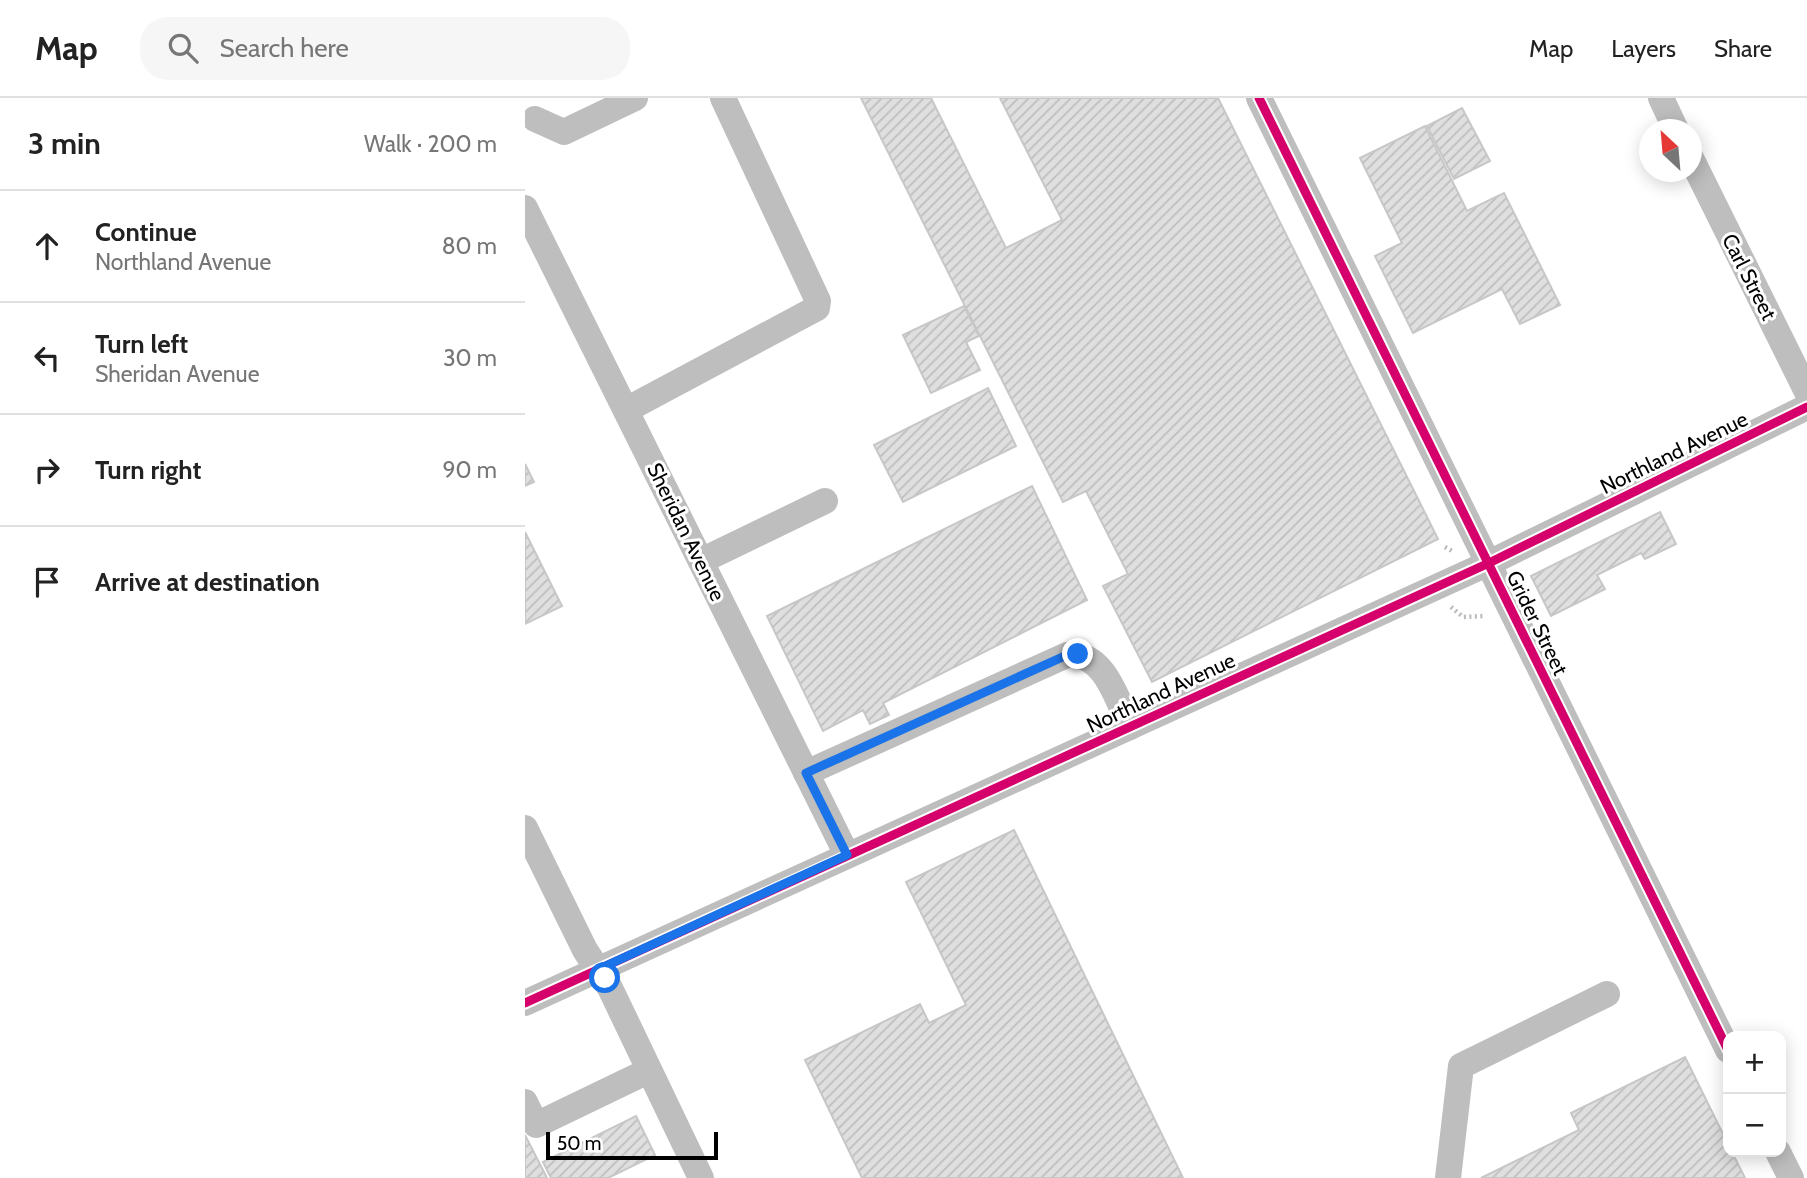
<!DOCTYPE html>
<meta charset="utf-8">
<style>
:root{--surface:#fff;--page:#f6f6f6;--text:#222;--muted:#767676;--line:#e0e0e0}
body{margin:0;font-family:Cabin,sans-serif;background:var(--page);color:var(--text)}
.controls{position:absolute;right:21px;bottom:21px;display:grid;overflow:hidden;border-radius:14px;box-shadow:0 4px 18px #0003}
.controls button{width:63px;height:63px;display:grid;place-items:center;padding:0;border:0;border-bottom:2px solid var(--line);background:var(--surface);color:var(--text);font:35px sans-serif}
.compass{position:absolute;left:1114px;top:21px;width:63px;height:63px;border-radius:50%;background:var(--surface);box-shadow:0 4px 18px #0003;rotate:334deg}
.scale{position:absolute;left:21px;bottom:18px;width:172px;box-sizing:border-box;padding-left:7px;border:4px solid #000;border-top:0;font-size:19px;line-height:24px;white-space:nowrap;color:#000;-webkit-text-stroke:5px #fff;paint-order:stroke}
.stop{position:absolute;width:21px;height:21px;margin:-16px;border:5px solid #1a73e8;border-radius:50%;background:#fff}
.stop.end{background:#1a73e8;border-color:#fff;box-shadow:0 2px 7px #0008}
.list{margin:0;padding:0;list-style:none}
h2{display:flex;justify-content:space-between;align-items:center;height:91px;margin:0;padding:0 28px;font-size:30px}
h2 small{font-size:23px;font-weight:400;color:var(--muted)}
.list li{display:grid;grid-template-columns:46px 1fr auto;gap:21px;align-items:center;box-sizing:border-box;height:112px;padding:0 28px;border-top:2px solid var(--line)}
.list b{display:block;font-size:26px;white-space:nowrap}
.list p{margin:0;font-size:23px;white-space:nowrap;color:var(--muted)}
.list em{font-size:23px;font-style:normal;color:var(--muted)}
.icon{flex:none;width:38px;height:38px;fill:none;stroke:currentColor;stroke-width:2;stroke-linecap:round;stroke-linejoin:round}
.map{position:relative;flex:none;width:1282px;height:1080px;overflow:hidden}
header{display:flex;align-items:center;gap:42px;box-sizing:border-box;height:98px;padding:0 35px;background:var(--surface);border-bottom:2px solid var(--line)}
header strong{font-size:33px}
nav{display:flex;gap:38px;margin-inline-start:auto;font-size:24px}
.search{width:490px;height:63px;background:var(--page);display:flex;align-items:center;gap:18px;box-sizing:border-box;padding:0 24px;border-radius:28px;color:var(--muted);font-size:26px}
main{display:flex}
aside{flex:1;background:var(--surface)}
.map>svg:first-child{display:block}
.building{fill:url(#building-hatch);stroke:#c7c7c7;stroke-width:2}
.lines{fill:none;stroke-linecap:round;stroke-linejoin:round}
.path{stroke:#b9b9b9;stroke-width:4.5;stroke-dasharray:2 3.5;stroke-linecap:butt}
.minor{stroke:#bebebe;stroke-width:26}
.cycleway-casing{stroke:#fff;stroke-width:13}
.cycleway{stroke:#d6006c;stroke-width:9}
.route{stroke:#1a73e8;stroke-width:9}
.labels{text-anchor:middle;stroke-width:6;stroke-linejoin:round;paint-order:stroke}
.street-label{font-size:21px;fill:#000;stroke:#fff}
</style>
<header>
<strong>Map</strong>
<div class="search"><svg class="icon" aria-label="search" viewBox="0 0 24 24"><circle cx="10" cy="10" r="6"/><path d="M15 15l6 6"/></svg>Search here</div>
<nav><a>Map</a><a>Layers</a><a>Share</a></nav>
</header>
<main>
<aside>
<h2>3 min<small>Walk · 200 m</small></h2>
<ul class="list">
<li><svg class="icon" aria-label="ahead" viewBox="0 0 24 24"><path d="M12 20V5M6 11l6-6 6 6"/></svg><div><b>Continue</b><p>Northland Avenue</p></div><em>80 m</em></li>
<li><svg class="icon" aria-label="left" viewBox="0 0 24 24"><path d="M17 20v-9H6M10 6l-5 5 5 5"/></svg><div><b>Turn left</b><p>Sheridan Avenue</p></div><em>30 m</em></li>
<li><svg class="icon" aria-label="right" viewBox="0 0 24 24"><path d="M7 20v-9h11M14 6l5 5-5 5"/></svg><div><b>Turn right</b></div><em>90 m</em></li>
<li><svg class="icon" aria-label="arrive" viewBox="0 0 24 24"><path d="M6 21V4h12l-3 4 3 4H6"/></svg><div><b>Arrive at destination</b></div></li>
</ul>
</aside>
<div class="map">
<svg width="1282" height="1080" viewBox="0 0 1282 1080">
<defs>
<pattern id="building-hatch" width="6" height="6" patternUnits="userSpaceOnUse" patternTransform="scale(1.75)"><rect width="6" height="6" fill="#dfdfdf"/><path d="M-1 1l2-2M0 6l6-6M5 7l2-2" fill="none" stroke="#bebebe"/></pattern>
</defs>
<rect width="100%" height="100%" fill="#fff"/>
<g class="building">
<path d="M336 0H406L481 150 537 122 475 0H693L913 441 627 584 578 488 603 476 561 393 538 404Z"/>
<path d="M937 10 965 63 929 81 902 28Z"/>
<path d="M900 28 942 113 979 95 1035 207 995 226 977 191 888 235 850 158 877 145 835 60Z"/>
<path d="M439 208 454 238 441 244 455 272 406 295 378 237Z"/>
<path d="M463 290 491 348 378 404 349 347Z"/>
<path d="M0 366 9 384 0 388Z"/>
<path d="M507 388 562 502 358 605 364 617 345 626 338 612 298 633 242 518Z"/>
<path d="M1135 414 1151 446 1120 461 1116 455 1072 477 1080 491 1026 518 1006 478Z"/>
<path d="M0 434 37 508 0 526Z"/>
<path d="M489 732 658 1080H337L280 962 395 906 404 925 441 907 381 784Z"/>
<path d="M1160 959 1203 1046V1054H1207L1220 1080H956L1054 1032 1046 1015Z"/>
<path d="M111 1018 130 1057 83 1080H26L18 1064Z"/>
<path d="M0 1037 22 1080H0Z"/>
</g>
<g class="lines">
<g class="path">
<path d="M920 449 929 454"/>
<path d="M926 509 938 519 959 518"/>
</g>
<g class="minor">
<path d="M734 0 1203 952"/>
<path d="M1136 0 1151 32"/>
<path d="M10 21 39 34 110 0"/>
<path d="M1167 62 1282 294"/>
<path d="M0 110 322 757"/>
<path d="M101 312 292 210 293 203 198 0"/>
<path d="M176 463 300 403"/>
<path d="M281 675 542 557C579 553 592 601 605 629"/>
<path d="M0 730 60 852 85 890 176 1080"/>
<path d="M0 905 964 465 1282 309"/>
<path d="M0 1004 11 1027 123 973"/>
<path d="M1253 1054 1266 1080"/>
<path d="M923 1080 936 968 1082 896"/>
</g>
<g class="cycleway-casing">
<g id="cycleway">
<path d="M734 0 1203 952"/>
<path d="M0 905 964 465 1282 309"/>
</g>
</g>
<use href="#cycleway" class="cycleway"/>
</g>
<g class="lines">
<path class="route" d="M80 880 74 871 322 757 281 675 542 557 553 556"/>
</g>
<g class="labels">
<g class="street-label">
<text transform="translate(1224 179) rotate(63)" y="7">Carl Street</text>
<text transform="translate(1149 355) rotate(-26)" y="7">Northland Avenue</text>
<text transform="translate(161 434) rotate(64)" y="7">Sheridan Avenue</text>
<text transform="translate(1012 525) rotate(64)" y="7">Grider Street</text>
<text transform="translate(636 595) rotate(-25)" y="7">Northland Avenue</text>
</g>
</g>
</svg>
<div class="controls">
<button>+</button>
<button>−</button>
</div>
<svg class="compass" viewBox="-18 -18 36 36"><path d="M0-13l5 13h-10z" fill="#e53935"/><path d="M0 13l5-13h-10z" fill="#767676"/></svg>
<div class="scale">50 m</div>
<div class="stop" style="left:80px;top:880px"></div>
<div class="stop end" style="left:553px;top:556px"></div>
</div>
</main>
